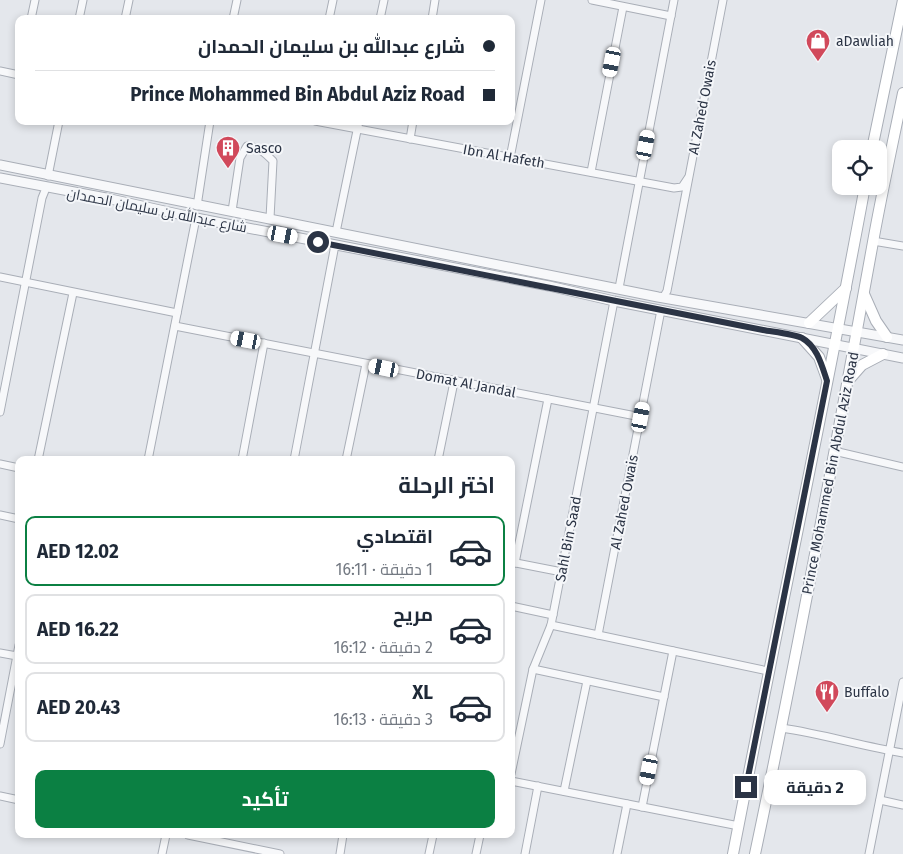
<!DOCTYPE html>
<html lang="ar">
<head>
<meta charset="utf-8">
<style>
	:root { --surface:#fff; --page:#f6f6f7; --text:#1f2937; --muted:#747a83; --line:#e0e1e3; --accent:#0b8043 }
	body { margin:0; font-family:"Fira Sans",Cairo,sans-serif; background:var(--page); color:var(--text); direction:rtl; height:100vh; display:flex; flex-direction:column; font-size:19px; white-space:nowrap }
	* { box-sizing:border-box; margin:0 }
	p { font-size:16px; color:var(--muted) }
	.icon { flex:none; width:28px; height:28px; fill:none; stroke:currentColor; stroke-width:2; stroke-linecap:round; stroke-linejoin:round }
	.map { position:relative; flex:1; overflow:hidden; direction:ltr }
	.drawer { position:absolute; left:15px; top:456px; width:500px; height:382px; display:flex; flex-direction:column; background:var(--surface); border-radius:10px; box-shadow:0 2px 8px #0003; direction:rtl }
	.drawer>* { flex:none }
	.hud { position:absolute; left:15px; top:15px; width:500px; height:110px; border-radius:10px; box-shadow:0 2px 8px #0003; direction:rtl; display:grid; align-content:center; height:110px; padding:0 20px; background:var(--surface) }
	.fabs { position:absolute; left:832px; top:140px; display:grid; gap:10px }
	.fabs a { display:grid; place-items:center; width:55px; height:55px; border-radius:10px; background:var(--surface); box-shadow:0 2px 8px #0003; font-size:25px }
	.end { position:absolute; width:22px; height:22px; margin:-11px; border:6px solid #2b3445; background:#fff; box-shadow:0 0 0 2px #fff }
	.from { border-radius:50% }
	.bubble { position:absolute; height:35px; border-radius:10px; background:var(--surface); box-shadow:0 2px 8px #0003; font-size:16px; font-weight:700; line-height:35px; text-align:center; direction:rtl }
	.car { position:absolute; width:15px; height:30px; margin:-15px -8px; border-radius:6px; box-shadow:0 0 4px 1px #0007; background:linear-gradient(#fff 24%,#345 0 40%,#fff 0 76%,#345 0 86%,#fff 0) }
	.hud b { display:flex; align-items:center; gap:18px; height:48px; font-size:19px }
	.hud b+b { border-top:1px solid var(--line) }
	.hud i { width:12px; height:12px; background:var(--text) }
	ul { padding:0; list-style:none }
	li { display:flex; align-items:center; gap:15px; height:70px; margin:0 10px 8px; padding:0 10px; border:2px solid var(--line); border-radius:10px }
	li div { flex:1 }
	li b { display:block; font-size:19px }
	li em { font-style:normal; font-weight:700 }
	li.selected { border-color:var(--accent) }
	li>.icon { width:45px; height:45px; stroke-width:1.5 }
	h2 { padding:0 20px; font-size:22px; line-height:60px }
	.action { display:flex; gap:10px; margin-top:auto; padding:10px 20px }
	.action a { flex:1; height:58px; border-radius:10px; background:var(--accent); color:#fff; font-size:20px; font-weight:700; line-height:58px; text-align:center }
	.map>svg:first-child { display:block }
</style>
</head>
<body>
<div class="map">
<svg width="903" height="854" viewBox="0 0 903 854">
	<rect width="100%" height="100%" fill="#e4e7ec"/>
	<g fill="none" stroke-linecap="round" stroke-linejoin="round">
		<defs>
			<g id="minor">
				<polyline points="592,0 671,16"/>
				<polyline points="31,19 35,0"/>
				<polyline points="79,19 83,0"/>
				<polyline points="125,19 129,0"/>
				<polyline points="233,19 237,0"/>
				<polyline points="329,19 333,0"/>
				<polyline points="380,19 384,0"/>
				<polyline points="432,19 435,0"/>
				<polyline points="0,71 19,75"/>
				<polyline points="315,121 674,188 682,187 688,178"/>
				<polyline points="410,139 413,121"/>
				<polyline points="510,158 541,0"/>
				<polyline points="591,172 623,7"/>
				<polyline points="48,176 59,121"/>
				<polyline points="197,206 210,121"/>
				<path d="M232,211L240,158L247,146C259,147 264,152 273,161L270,218"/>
				<polyline points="336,232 359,121"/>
				<polyline points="873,241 903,246"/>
				<polyline points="0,277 177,313"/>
				<polyline points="619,288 674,0"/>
				<polyline points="659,297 664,296 667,291 723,0"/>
				<polyline points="175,326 641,417"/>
				<polyline points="0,412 42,198 46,188"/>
				<polyline points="834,451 903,467"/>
				<polyline points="38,460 73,293"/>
				<polyline points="148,460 196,218"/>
				<polyline points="242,460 264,343"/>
				<polyline points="294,460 335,245"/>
				<polyline points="346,460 366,364"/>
				<polyline points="438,460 454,382"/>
				<polyline points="0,464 19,468"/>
				<polyline points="0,515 19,519"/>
				<polyline points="511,562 562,572"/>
				<polyline points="515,563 548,399"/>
				<polyline points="511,606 553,615"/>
				<polyline points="551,625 768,671"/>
				<polyline points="598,635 661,310"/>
				<polyline points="0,653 17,656"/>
				<polyline points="533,669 664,697"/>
				<path d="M782,728C822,734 862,746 903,753"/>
				<polyline points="0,744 19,645"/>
				<polyline points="511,774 533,669 551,625 614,301"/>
				<polyline points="511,781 739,826"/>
				<polyline points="564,791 587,681"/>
				<polyline points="0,796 19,800"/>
				<polyline points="880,800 903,805"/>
				<polyline points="642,807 673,651"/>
				<polyline points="188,835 280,854"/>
				<polyline points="162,854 166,835"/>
				<polyline points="340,854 343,835"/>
				<polyline points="429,854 433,835"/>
				<polyline points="476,854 480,835"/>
				<polyline points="525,854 538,786"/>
				<polyline points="617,854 627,804"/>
				<polyline points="869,854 903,682"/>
			</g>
			<g id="tertiary">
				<polyline points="0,165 658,297 903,340"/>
				<polyline points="0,178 106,198 196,218 549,286 614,301 903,358"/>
			</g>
			<g id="secondary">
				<polyline points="872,149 903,0"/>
				<polyline points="864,294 876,321 887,337"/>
				<polyline points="809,323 846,288"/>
				<polyline points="802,338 819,357 827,379"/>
				<polyline points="847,382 862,365 883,354"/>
				<path d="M733,854C776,631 824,409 865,186"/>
				<path d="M755,854C798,651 836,446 873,242C882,192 893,142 903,93"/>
			</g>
		</defs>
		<use href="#minor" stroke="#a9aeb7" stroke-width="9"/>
		<use href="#tertiary" stroke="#a9aeb7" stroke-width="11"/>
		<use href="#secondary" stroke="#a9aeb7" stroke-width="12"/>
		<use href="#minor" stroke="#f7f8fa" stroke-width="7"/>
		<use href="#tertiary" stroke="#f7f8fa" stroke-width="9"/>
		<use href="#secondary" stroke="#fff" stroke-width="10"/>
	</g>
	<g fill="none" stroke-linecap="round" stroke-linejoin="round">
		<path stroke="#2b3445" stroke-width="6" d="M318,242L763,330C774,332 793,334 802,338C817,346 822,366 827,381L746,787"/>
	</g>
	<defs>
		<symbol id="shop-pin" viewBox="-11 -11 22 30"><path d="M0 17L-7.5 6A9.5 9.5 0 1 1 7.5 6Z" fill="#d1495b" stroke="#f4f6f9"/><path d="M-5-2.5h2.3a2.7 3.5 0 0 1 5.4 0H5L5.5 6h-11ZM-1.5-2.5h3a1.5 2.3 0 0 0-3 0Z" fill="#fff"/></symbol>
		<symbol id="building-pin" viewBox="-11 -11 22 30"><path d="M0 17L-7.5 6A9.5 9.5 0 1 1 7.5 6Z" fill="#d1495b" stroke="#f4f6f9"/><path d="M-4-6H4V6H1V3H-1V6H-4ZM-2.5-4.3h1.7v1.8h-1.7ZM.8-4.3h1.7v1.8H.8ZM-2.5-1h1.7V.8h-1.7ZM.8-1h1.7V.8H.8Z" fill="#fff"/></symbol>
		<symbol id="restaurant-pin" viewBox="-11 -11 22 30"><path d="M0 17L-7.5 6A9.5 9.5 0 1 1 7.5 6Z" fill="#d1495b" stroke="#f4f6f9"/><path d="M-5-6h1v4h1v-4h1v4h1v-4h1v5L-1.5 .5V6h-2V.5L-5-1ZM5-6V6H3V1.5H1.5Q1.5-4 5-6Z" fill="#fff"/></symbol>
	</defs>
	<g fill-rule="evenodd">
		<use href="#shop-pin" x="804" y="27" width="28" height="38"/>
		<use href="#building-pin" x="214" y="134" width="28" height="38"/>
		<use href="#restaurant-pin" x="813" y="678" width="28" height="38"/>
	</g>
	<g text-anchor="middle" stroke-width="4" stroke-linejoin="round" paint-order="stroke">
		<g font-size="14" fill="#2b3445" stroke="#f4f6f9" text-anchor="start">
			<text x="836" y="46">aDawliah</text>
			<text x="246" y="153">Sasco</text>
			<text x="844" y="697">Buffalo</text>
		</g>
		<g font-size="14" fill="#2b3445" stroke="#f4f6f9">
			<text transform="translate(702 107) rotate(-79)" y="5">Al Zahed Owais</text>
			<text transform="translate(504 156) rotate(10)" y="5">Ibn Al Hafeth</text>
			<text transform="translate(157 210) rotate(11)" y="5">شارع عبدالله بن سليمان الحمدان</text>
			<text transform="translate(466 383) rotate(11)" y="5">Domat Al Jandal</text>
			<text transform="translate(830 473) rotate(-79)" y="5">Prince Mohammed Bin Abdul Aziz Road</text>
			<text transform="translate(624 502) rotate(-79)" y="5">Al Zahed Owais</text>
			<text transform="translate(568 539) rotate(-79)" y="5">Sahl Bin Saad</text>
		</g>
	</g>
</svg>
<div class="fabs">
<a><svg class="icon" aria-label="locate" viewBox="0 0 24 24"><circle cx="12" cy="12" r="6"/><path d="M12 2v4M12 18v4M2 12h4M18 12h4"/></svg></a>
</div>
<i class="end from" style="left:318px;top:242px"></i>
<i class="end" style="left:746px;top:787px"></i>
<div class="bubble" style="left:764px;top:770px;width:102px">2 دقيقة</div>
<i class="car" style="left:612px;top:62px;rotate:191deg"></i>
<i class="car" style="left:646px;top:145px;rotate:11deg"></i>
<i class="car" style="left:283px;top:235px;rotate:101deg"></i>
<i class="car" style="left:246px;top:340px;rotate:281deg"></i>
<i class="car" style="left:384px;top:368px;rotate:282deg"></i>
<i class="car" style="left:641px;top:417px;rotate:11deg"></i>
<i class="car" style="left:649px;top:770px;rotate:191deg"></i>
<div class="hud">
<b><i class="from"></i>شارع عبدالله بن سليمان الحمدان</b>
<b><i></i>Prince Mohammed Bin Abdul Aziz Road</b>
</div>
<section class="drawer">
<h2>اختر الرحلة</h2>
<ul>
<li class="selected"><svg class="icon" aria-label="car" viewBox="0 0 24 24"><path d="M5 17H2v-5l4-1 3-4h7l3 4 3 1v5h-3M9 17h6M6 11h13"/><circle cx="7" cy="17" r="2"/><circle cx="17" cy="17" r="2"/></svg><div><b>اقتصادي</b><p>1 دقيقة · 16:11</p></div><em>AED 12.02</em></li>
<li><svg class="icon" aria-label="car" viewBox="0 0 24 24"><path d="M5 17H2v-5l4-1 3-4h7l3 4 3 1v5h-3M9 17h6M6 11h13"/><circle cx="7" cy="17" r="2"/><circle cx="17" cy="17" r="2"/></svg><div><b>مريح</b><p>2 دقيقة · 16:12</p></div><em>AED 16.22</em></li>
<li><svg class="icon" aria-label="car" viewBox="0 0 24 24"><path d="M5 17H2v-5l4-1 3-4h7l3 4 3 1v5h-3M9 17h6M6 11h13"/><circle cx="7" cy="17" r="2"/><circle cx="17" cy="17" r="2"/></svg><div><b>XL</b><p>3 دقيقة · 16:13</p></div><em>AED 20.43</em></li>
</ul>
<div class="action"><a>تأكيد</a></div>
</section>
</div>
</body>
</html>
